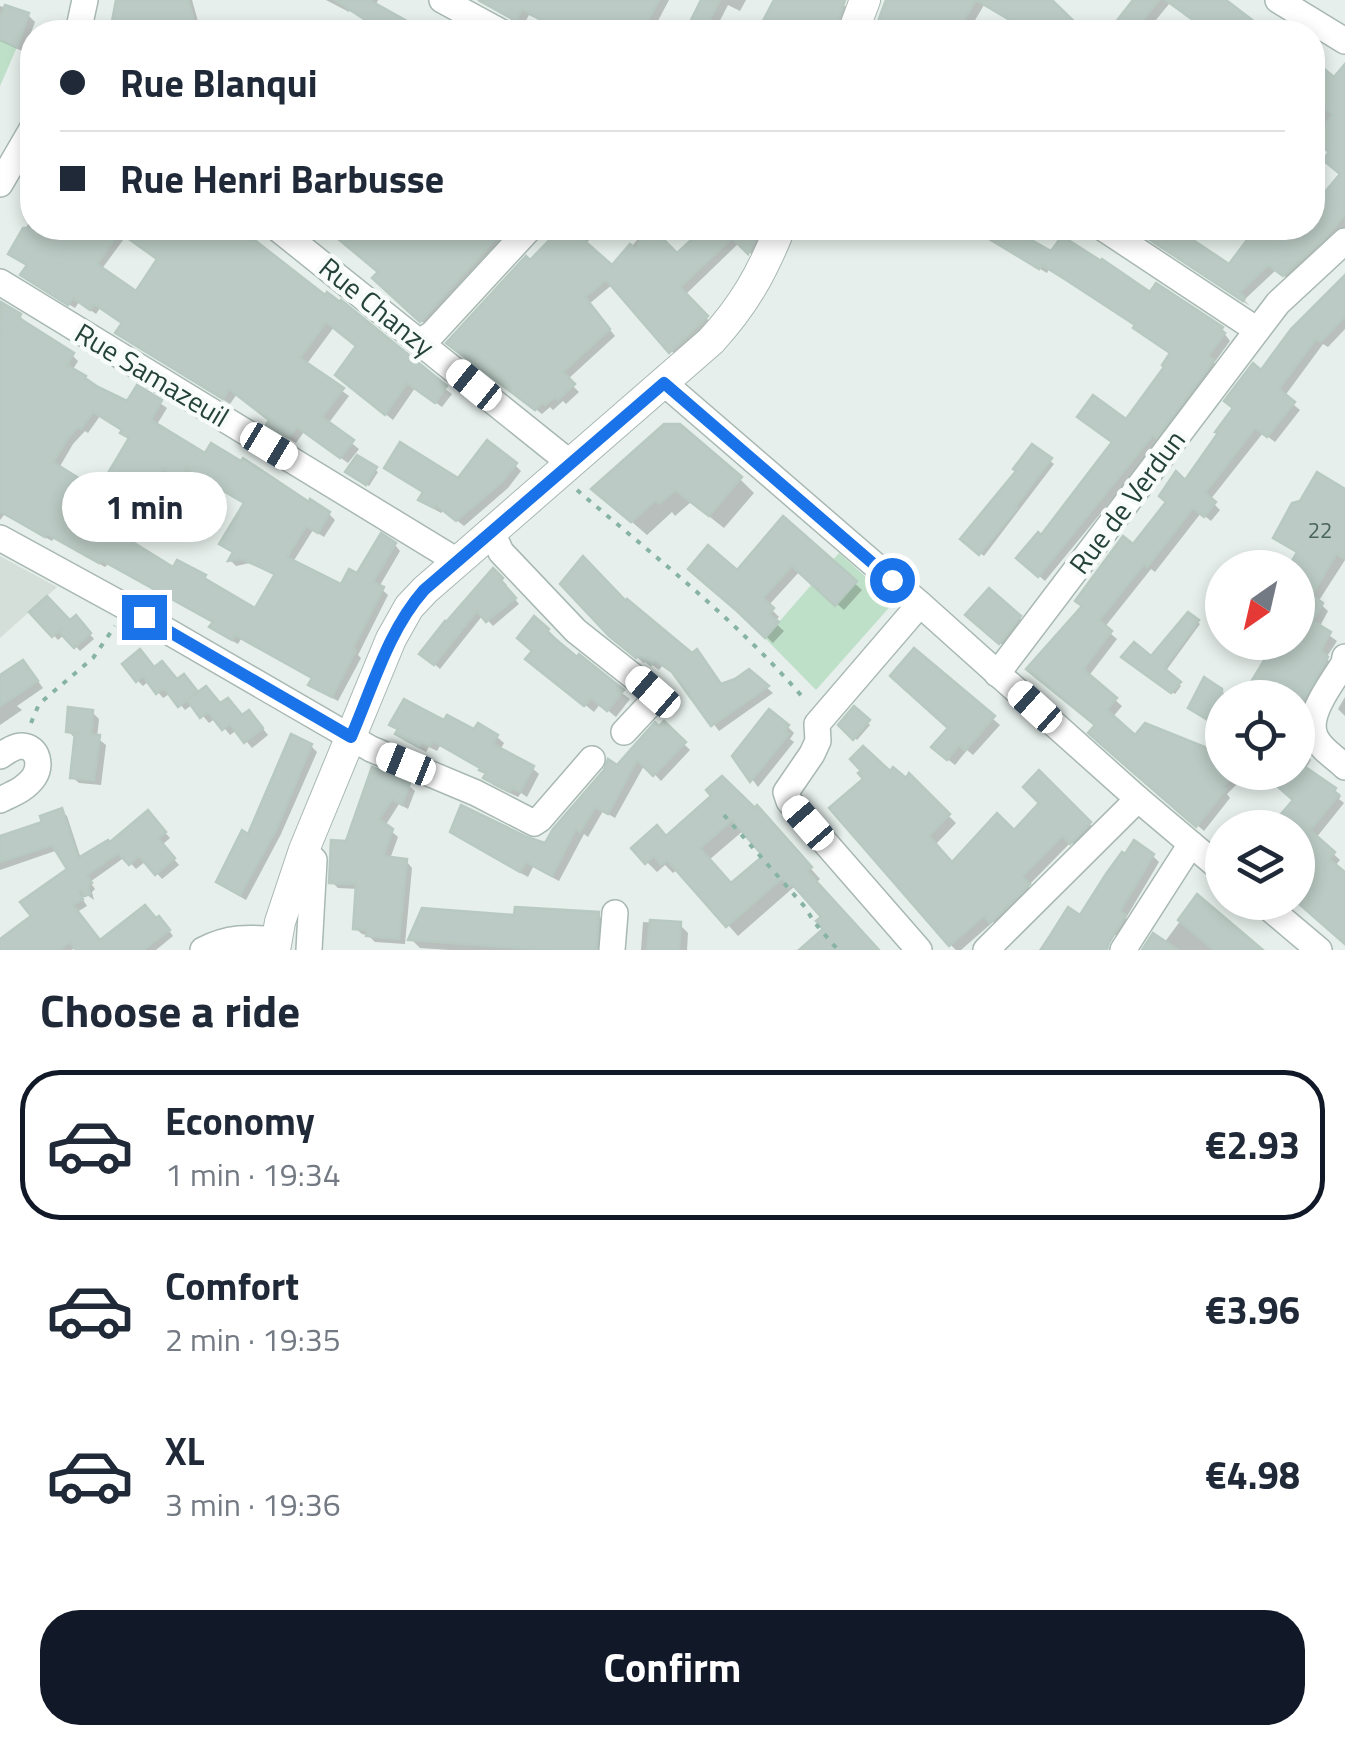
<!DOCTYPE html>
<html lang="en">
<head>
<meta charset="utf-8">
<style>
	:root { --surface:#fff; --page:#f6f6f7; --text:#1f2937; --muted:#747a83; --line:#e0e1e3; --accent:#111827 }
	body { margin:0; font-family:"Titillium Web",sans-serif; background:var(--page); color:var(--text); height:100vh; display:flex; flex-direction:column; font-size:38px; white-space:nowrap }
	* { box-sizing:border-box; margin:0 }
	p { font-size:32px; color:var(--muted) }
	.icon { flex:none; width:55px; height:55px; fill:none; stroke:currentColor; stroke-width:2; stroke-linecap:round; stroke-linejoin:round }
	.map { position:relative; height:950px; overflow:hidden }
	.side { display:flex; flex-direction:column; background:var(--surface); flex:1 }
	.side>* { flex:none }
	.top-card { position:absolute; left:20px; top:20px; width:1305px; height:220px; border-radius:40px; box-shadow:0 5px 15px #0003; display:grid; align-content:center; height:220px; padding:0 40px; background:var(--surface) }
	.needle { width:65px; rotate:214deg }
	.controls { position:absolute; left:1205px; top:550px; display:grid; gap:20px }
	.controls a { display:grid; place-items:center; width:110px; height:110px; border-radius:50%; background:var(--surface); box-shadow:0 5px 15px #0003; font-size:50px }
	.end { position:absolute; width:45px; height:45px; margin:-22px; border:12px solid #1a73e8; background:#fff; box-shadow:0 0 0 5px #fff }
	.from { border-radius:50% }
	.bubble { position:absolute; height:70px; border-radius:35px; background:var(--surface); box-shadow:0 5px 15px #0003; font-size:32px; font-weight:700; line-height:70px; text-align:center }
	.car { position:absolute; width:30px; height:60px; margin:-30px -15px; border-radius:12px; box-shadow:0 0 8px 2px #0007; background:linear-gradient(#fff 24%,#345 0 40%,#fff 0 76%,#345 0 86%,#fff 0) }
	.top-card b { display:flex; align-items:center; gap:35px; height:95px; font-size:38px }
	.top-card b+b { border-top:2px solid var(--line) }
	.top-card i { width:25px; height:25px; background:var(--text) }
	ul { padding:0; list-style:none }
	li { display:flex; align-items:center; gap:30px; height:150px; margin:0 20px 15px; padding:0 20px; border:5px solid transparent; border-radius:40px }
	li div { flex:1 }
	li b { display:block; font-size:38px }
	li em { font-style:normal; font-weight:700 }
	li.selected { border-color:var(--accent) }
	li>.icon { width:90px; height:90px; stroke-width:1.5 }
	h2 { padding:0 40px; font-size:45px; line-height:120px }
	.action { display:flex; gap:20px; margin-top:auto; padding:20px 40px }
	.action a { flex:1; height:115px; border-radius:40px; background:var(--accent); color:#fff; font-size:40px; font-weight:700; line-height:115px; text-align:center }
	.map>svg:first-child { display:block }
</style>
</head>
<body>
<div class="map">
<svg width="1345" height="950" viewBox="0 0 1345 950">
	<rect width="100%" height="100%" fill="#e6efeb"/>
	<polygon fill="#d4dfda" points="0,556 57,587 0,638"/>
	<g fill="#bfe0c8">
		<polygon points="0,39 17,47 0,86"/>
		<polygon points="839,553 894,602 816,690 765,638"/>
	</g>
	<g fill="#0003" fill-rule="evenodd">
		<polygon points="120,0 192,0 201,32 113,32"/>
		<polygon points="326,0 378,0 375,6 422,32 368,32 372,24 350,10 349,12"/>
		<polygon points="497,0 669,0 652,32 562,32 529,15 523,26 504,15 497,8"/>
		<polygon points="704,0 746,0 740,11 728,5 714,32 688,32"/>
		<polygon points="774,0 837,0 850,10 843,32 760,32 776,1"/>
		<polygon points="890,0 1049,0 1081,32 1011,32 1016,25 984,5 968,32 884,32"/>
		<polygon points="1135,0 1222,0 1261,32 1209,32 1169,4 1146,32 1128,32 1118,23"/>
		<polygon points="0,6 28,15 35,22 24,52 0,41"/>
		<polygon points="433,22 451,32 427,32"/>
		<polygon points="292,26 298,32 282,32"/>
		<polygon points="1312,62 1334,80 1345,78 1345,229 1291,281 1276,270 1244,300 1250,306 1134,228 1204,228 1192,242 1230,267 1260,228 1312,228 1343,175 1332,152 1312,136"/>
		<polygon points="32,201 32,228 125,228 129,232 101,270 100,308 96,314 79,302 75,308 28,280 29,267 11,254 31,219 25,213"/>
		<polygon points="176,228 226,228 452,394 442,407 415,388 393,420 345,381 359,346 334,327 306,365 349,396 328,424 359,449 348,463 304,432 296,443 276,431 269,424 272,421 237,394 230,404 125,339 118,333 136,295 160,259 157,256"/>
		<polygon points="328,228 517,228 428,327 376,278 381,272"/>
		<polygon points="564,228 602,228 585,244 613,269 647,228 677,257 708,228 768,228 755,258 740,242 685,295 712,324 677,357 613,284 589,304 615,336 567,380 579,392 566,404 563,401 553,410 550,407 542,414 475,362 530,263"/>
		<polygon points="948,228 1008,228 1007,229 1052,255 1150,296 1221,329 1230,341 1214,363 1219,369 1045,581 1019,558 1041,538 1167,367 1172,355 1142,335 1136,328 1137,326 1049,269 1047,273 972,229 968,237"/>
		<polygon points="1345,279 1345,329 1328,347 1323,344 1284,397 1300,410 1275,442 1263,433 1210,500 1220,510 1211,521 1201,513 1155,572 1151,569 1104,628 1117,639 1088,677 1122,706 1112,718 1135,738 1221,763 1222,760 1222,772 1237,772 1237,784 1227,794 1230,798 1204,831 1098,739 1098,725 1036,675 1185,484 1262,373"/>
		<path d="M0,304L20,316L25,322L24,324L72,355L78,361L72,371L110,398L128,404L138,388L167,408L156,426L206,456L310,505L311,503L329,514L335,520L324,537L313,530L293,562L342,587L358,577L395,545L400,551L379,587L388,595L358,655L361,658L338,701L317,690L311,685L314,679L241,639L238,644L218,633L213,627L215,623L108,564L105,567L54,538L52,541L4,515L0,520ZM100,416L124,431L131,439L111,472L116,478L152,499L170,473L187,483L193,473L246,504L222,544L235,553L231,561L236,566L250,563L276,576L256,611L204,577L174,570L94,525L95,523L74,504L85,486L59,468L73,444L85,431L88,433Z"/>
		<polygon points="1033,447 1054,464 984,556 963,539 1019,471"/>
		<polygon points="358,458 378,472 369,486 351,474"/>
		<polygon points="515,465 521,471 508,488 464,526 444,510 441,513 427,505 421,499 425,494 387,468 458,481"/>
		<polygon points="740,479 754,493 724,528 691,502 675,516 672,512 647,535 594,489"/>
		<polygon points="1345,492 1345,560 1318,602 1328,611 1319,628 1337,641 1326,658 1334,666 1298,727 1298,698 1244,698 1269,656 1298,642 1299,554 1276,538"/>
		<polygon points="784,520 862,590 844,610 800,571 768,606 779,617 774,622 784,631 773,643 747,618 738,574"/>
		<polygon points="493,571 507,585 505,587 519,604 493,626 483,615 440,669 428,658"/>
		<polygon points="626,604 722,686 749,672 773,693 719,731 677,675 663,665 659,670 646,660 644,663 619,643"/>
		<polygon points="33,612 70,624 76,619 94,639 80,651 65,634 58,640"/>
		<polygon points="1189,615 1200,624 1165,672 1181,686 1175,694 1127,659 1151,660"/>
		<polygon points="1019,618 1026,624 1007,649 975,621"/>
		<polygon points="548,630 556,638 554,641 630,699 616,717 600,704 594,712 529,659"/>
		<polygon points="915,652 1000,725 973,755 967,750 955,765 941,754 951,728"/>
		<polygon points="145,658 155,670 199,695 242,718 256,720 268,735 252,748 237,730 230,735 216,718 209,723 193,704 185,710 171,693 163,698 149,681 143,686 137,680"/>
		<polygon points="29,669 43,688 17,706 22,710 0,725 0,687"/>
		<polygon points="1205,681 1231,698 1222,698 1222,714 1216,725 1191,707"/>
		<polygon points="1345,697 1345,716 1338,709"/>
		<polygon points="854,709 870,725 857,740 841,725"/>
		<polygon points="92,712 99,719 97,738 106,745 101,785 79,783 72,777 75,738 68,731"/>
		<polygon points="392,724 445,724 497,737 504,743 500,750 532,768 539,774 527,797 521,793 518,797 493,785 483,770 440,746 437,751 429,747 426,752 405,741"/>
		<polygon points="664,724 690,750 661,781 645,764 615,818 603,811 588,837 584,834 559,881 533,867 528,877 459,838 453,831 546,846 617,768"/>
		<polygon points="788,727 794,733 790,739 794,742 758,787 735,756"/>
		<polygon points="1298,744 1311,760 1306,768 1334,790 1341,796 1339,799 1344,803 1316,838 1340,860 1334,867 1345,876 1345,942 1298,901 1296,800"/>
		<polygon points="311,746 317,752 281,834 246,900 225,888 219,882"/>
		<polygon points="374,770 408,785 415,791 408,809 399,804 385,826 398,837 390,859 406,861 412,868 405,944 375,942 368,935 362,934 355,928 359,889 338,888 332,882"/>
		<polygon points="1039,774 1097,831 1079,849 1071,842 1028,886 1035,893 1000,928 993,922 961,950 956,950 951,945 832,809 890,775 906,781 909,777 956,823 935,845 953,865 1014,833 1043,803"/>
		<path d="M715,796L767,819L820,879L816,883L876,950H803L827,929L824,917L804,893L802,895L794,887L738,936L678,869L673,873L665,865L657,872L647,862L666,838ZM744,830L766,856L732,886L709,860Z"/>
		<polygon points="61,811 67,816 81,859 110,845 148,814 170,838 162,845 179,865 162,879 146,861 136,869 125,857 90,882 95,889 92,892 94,900 87,895 82,898 87,906 77,912 101,943 156,921 165,925 173,936 156,950 79,950 76,946 72,950 0,950 0,942 34,917 71,870 58,850 0,870 0,839 45,823"/>
		<polygon points="1153,856 1159,862 1126,918 1131,924 1121,939 1115,935 1106,950 1039,950 1048,937 1051,939 1081,919"/>
		<polygon points="1198,897 1262,950 1145,950 1164,943"/>
		<polygon points="598,915 607,924 605,950 450,950 420,948 411,939 516,917"/>
		<polygon points="643,922 680,925 688,933 687,950 641,950"/>
	</g>
	<g fill="#bbcac4" stroke="#b8c9c2" stroke-width="2.5" fill-rule="evenodd">
		<polygon points="116,0 188,0 197,32 110,32"/>
		<polygon points="335,0 369,0 427,32 365,32 370,23"/>
		<polygon points="478,0 659,0 642,32 564,32 522,9 516,21"/>
		<polygon points="701,0 720,0 704,32 685,32"/>
		<polygon points="774,0 845,0 834,32 806,32 783,21 777,32 757,32"/>
		<polygon points="886,0 976,0 957,32 881,32 885,22 879,19"/>
		<polygon points="976,0 1052,0 1085,32 1030,32"/>
		<polygon points="1133,0 1159,0 1134,32 1126,32 1115,23"/>
		<polygon points="1166,0 1226,0 1268,32 1209,32"/>
		<polygon points="5,5 29,13 17,47 0,39 0,18"/>
		<polygon points="1312,59 1334,77 1345,64 1345,215 1324,238 1283,276 1268,265 1240,292 1245,298 1243,301 1132,228 1175,228 1229,264 1256,228 1312,228 1312,195 1319,199 1340,174 1323,160 1329,152 1312,138 1333,115 1312,97"/>
		<path d="M23,228H232L250,241L252,238L325,295L327,292L340,302L341,300L447,386L435,403L407,383L385,415L335,375L356,346L326,322L300,358L344,388L322,417L354,440L340,458L297,427L288,438L266,425L269,420L229,389L223,399L115,333L122,323L94,304L90,310L73,298L68,305L20,275L27,265L8,254ZM119,232L157,259L136,291L97,264Z"/>
		<polygon points="325,228 505,228 420,322 372,278 378,272"/>
		<polygon points="561,228 570,228 612,265 630,244 636,249 646,230 653,234 655,231 677,253 704,228 760,228 748,254 732,238 680,287 708,316 669,353 606,280 585,297 610,329 563,372 575,384 558,400 555,397 545,405 543,402 535,410 446,343 526,256 530,260"/>
		<polygon points="971,228 1010,228 1051,251 1062,236 1101,261 1102,259 1150,292 1156,283 1223,327 1221,330 1225,333 1208,356 1214,360 1156,438 1153,435 1038,577 1016,558 1038,532 1041,535 1112,442 1077,417 1093,395 1126,419 1164,367 1162,365 1170,353 1133,328 1135,325 1063,278 1042,265 1039,269"/>
		<polygon points="1345,275 1345,316 1321,342 1316,339 1279,389 1295,402 1267,437 1255,428 1205,493 1216,502 1204,517 1193,508 1147,567 1144,564 1117,598 1099,620 1112,631 1083,669 1117,698 1107,710 1135,735 1145,723 1205,747 1222,761 1222,772 1231,772 1232,777 1222,787 1226,789 1196,827 1088,733 1095,725 1026,669 1082,606 1075,601 1123,536 1133,544 1166,502 1159,496 1176,471 1185,480 1218,433 1215,432 1233,408 1224,401 1253,363 1261,370 1291,329"/>
		<path d="M1,302L21,314L19,318L74,353L67,365L86,376L85,378L98,387L127,401L137,385L162,400L151,420L205,453L211,443L241,461L243,458L309,502L310,499L330,512L318,533L306,526L287,557L341,584L349,569L357,573L381,533L396,543L373,582L384,587L353,648L356,650L332,697L308,685L312,678L235,635L232,640L209,627L213,622L101,560L99,563L47,534L45,537L0,511ZM93,412L122,430L120,433L129,438L108,473L146,495L163,469L180,479L186,469L244,503L219,544L233,552L228,561L242,559L275,574L255,608L204,578L206,575L177,560L173,567L126,538L124,541L89,518L91,515L72,504L74,500L69,498L80,479L53,462L68,438L78,427L81,429Z"/>
		<polygon points="664,424 680,424 742,477 709,516 675,490 659,504 656,500 631,522 591,489"/>
		<polygon points="487,440 517,463 502,482 456,521 436,505 434,508 418,500 423,492 384,468 400,442 458,478"/>
		<polygon points="1032,444 1052,458 1015,507 1017,508 979,555 960,539 1016,471 1013,469"/>
		<polygon points="357,455 377,467 366,485 345,472"/>
		<polygon points="1317,472 1345,489 1345,559 1336,554 1312,595 1323,603 1313,621 1331,632 1321,650 1328,657 1304,698 1265,698 1248,687 1275,642 1298,642 1298,568 1288,568 1297,552 1273,538 1292,503 1300,501"/>
		<polygon points="783,516 857,581 835,606 792,566 763,598 774,608 769,614 779,622 765,638 737,611 688,569 708,545 737,570"/>
		<polygon points="583,556 626,601 627,599 692,653 697,649 721,684 735,679 749,669 769,686 711,726 672,672 655,660 651,665 638,655 636,658 609,636 560,584"/>
		<polygon points="493,568 503,578 501,581 516,598 486,622 477,611 434,665 419,654 445,621 446,622"/>
		<polygon points="989,588 1021,616 999,644 965,615"/>
		<polygon points="47,596 70,620 76,615 91,633 74,648 58,631 62,628 52,637 29,612"/>
		<polygon points="1188,612 1199,620 1164,668 1181,682 1171,693 1121,657 1134,642 1151,656"/>
		<polygon points="534,616 549,629 547,632 577,657 579,654 624,690 607,711 591,698 584,706 525,659 532,651 517,638"/>
		<polygon points="914,648 995,716 965,751 959,745 947,760 931,747 948,728 890,676"/>
		<polygon points="140,649 154,667 153,668 162,661 177,679 184,674 198,692 178,707 164,688 156,694 143,676 136,682 122,664"/>
		<polygon points="23,660 38,681 0,706 0,675"/>
		<polygon points="1204,677 1222,689 1222,713 1216,708 1208,720 1188,708"/>
		<polygon points="206,686 220,703 228,698 242,715 249,710 263,728 244,743 230,724 222,730 208,712 200,718 187,700"/>
		<polygon points="404,699 444,720 447,715 474,729 478,723 498,735 493,744 534,766 520,792 513,788 510,792 483,778 486,773 479,770 480,768 433,741 430,746 422,742 419,747 395,734 398,729 389,725"/>
		<polygon points="854,706 870,720 853,740 838,725"/>
		<polygon points="68,707 93,710 91,735 100,735 94,780 70,778 75,733 81,734 66,732"/>
		<polygon points="769,709 789,725 785,731 789,734 750,782 732,756"/>
		<polygon points="664,721 686,742 653,776 637,760 608,814 595,807 580,832 576,829 552,876 526,862 520,872 450,832 461,805 527,837 545,843 553,829 604,770 608,759 617,765 655,722 659,726"/>
		<polygon points="291,734 312,744 277,828 240,895 216,882 242,830 248,834"/>
		<polygon points="863,746 890,771 893,767 906,778 909,773 950,814 929,836 952,862 997,813 1014,830 1039,803 1023,787 1039,770 1091,822 1070,844 1062,836 1022,877 1030,884 990,923 984,916 949,946 829,808 863,779 858,773 861,771 850,759"/>
		<polygon points="1298,762 1336,788 1334,791 1339,795 1310,830 1335,852 1329,859 1345,872 1345,944 1298,903 1298,828 1269,828 1293,800 1261,772 1298,772"/>
		<polygon points="372,767 410,783 402,805 392,799 379,819 393,829 383,856 407,859 399,939 366,936 367,930 353,929 356,884 329,883 331,840 346,841"/>
		<path d="M722,776L755,808L757,805L812,867L807,871L879,950H799L823,929L816,921L821,917L792,884L789,887L782,878L726,927L667,860L661,865L654,856L645,864L631,848L657,825L666,836L711,796L706,790ZM732,820L763,856L731,883L700,848Z"/>
		<polygon points="62,808 78,858 108,840 110,842 148,810 166,832 158,838 175,858 155,875 139,856 129,865 118,853 87,875 92,883 88,886 90,894 85,896 81,890 78,892 83,899 73,905 100,940 145,905 156,918 159,916 170,930 143,950 76,950 70,942 59,950 0,950 0,939 31,916 20,902 67,869 52,845 0,862 0,836 42,822 40,816"/>
		<polygon points="1134,840 1154,854 1120,911 1126,915 1109,941 1107,950 1041,950 1068,907 1080,915 1106,874 1122,852 1125,854"/>
		<polygon points="1197,894 1263,950 1214,950 1178,920"/>
		<polygon points="515,907 599,912 596,950 550,950 408,940 422,908 514,915"/>
		<polygon points="650,920 681,922 679,950 647,950"/>
		<polygon points="1153,933 1178,950 1142,950"/>
	</g>
	<g fill="none" stroke-linecap="round" stroke-linejoin="round">
		<defs>
			<g id="minor">
				<polyline points="442,0 501,32"/>
				<polyline points="1278,0 1345,41"/>
				<polyline points="78,32 85,0"/>
				<polyline points="0,184 32,129"/>
				<polyline points="277,228 570,463"/>
				<polyline points="1103,228 1257,330"/>
				<polyline points="0,282 457,561"/>
				<polyline points="420,342 433,333 530,228"/>
				<polyline points="664,383 920,604 1138,799 1222,870"/>
				<polyline points="491,530 501,552 576,631 653,692 652,702 624,732"/>
				<polyline points="0,538 126,607 371,749 476,793 534,823 540,819 592,759"/>
				<path d="M1345,657L1344,663C1333,682 1304,716 1316,738C1322,750 1335,757 1345,767"/>
				<polyline points="997,674 1278,303 1345,241"/>
				<path d="M0,756C6,752 14,746 22,746C39,747 41,766 34,777C26,789 12,794 0,800"/>
				<polyline points="304,850 314,860 309,950"/>
				<polyline points="1262,902 1319,950"/>
				<path d="M203,950C228,937 249,937 276,940"/>
				<polyline points="612,950 615,913"/>
				<polyline points="919,950 789,801 786,792 812,754 818,741 817,724 920,604"/>
				<polyline points="986,950 1138,799"/>
				<polyline points="1123,950 1191,844"/>
			</g>
			<g id="tertiary">
				<polyline points="853,32 865,0"/>
				<path d="M275,950L280,922L304,850L391,639L409,607L425,590L711,341C744,305 762,273 780,228"/>
			</g>
		</defs>
		<use href="#minor" stroke="#a8b8b2" stroke-width="28"/>
		<use href="#tertiary" stroke="#a8b8b2" stroke-width="32"/>
		<g stroke="#86b3a5" stroke-width="4" stroke-dasharray="5 8" stroke-linecap="butt">
			<path d="M577,490C655,557 738,621 805,700"/>
			<polyline points="31,723 39,704 93,658 115,626"/>
			<polyline points="724,815 805,907 814,922 838,950"/>
		</g>
		<use href="#minor" stroke="#fff" stroke-width="25"/>
		<use href="#tertiary" stroke="#fff" stroke-width="30"/>
	</g>
	<g fill="none" stroke-linecap="round" stroke-linejoin="round">
		<path stroke="#1a73e8" stroke-width="12" d="M144,617L351,737C373,686 388,631 424,590L664,383L892,580"/>
	</g>
	<g text-anchor="middle" stroke-width="9" stroke-linejoin="round" paint-order="stroke">
		<g font-size="22" fill="#4a645c">
			<text x="1320" y="538">22</text>
		</g>
		<g font-size="28" fill="#24423a" stroke="#f7fbf9">
			<text transform="translate(377 307) rotate(39)" y="10">Rue Chanzy</text>
			<text transform="translate(152 375) rotate(31)" y="10">Rue Samazeuil</text>
			<text transform="translate(1127 502) rotate(-53)" y="10">Rue de Verdun</text>
		</g>
	</g>
</svg>
<div class="controls">
<a><svg class="needle" viewBox="-14 -14 28 28"><path d="M0-13l5 13h-10z" fill="#e53935"/><path d="M0 13l5-13h-10z" fill="#747a83"/></svg></a>
<a><svg class="icon" aria-label="locate" viewBox="0 0 24 24"><circle cx="12" cy="12" r="6"/><path d="M12 2v4M12 18v4M2 12h4M18 12h4"/></svg></a>
<a><svg class="icon" aria-label="layers" viewBox="0 0 24 24"><path d="M12 4l9 5-9 5-9-5zM3 14l9 5 9-5"/></svg></a>
</div>
<i class="end from" style="left:892px;top:580px"></i>
<i class="end" style="left:144px;top:617px"></i>
<div class="bubble" style="left:62px;top:472px;width:165px">1 min</div>
<i class="car" style="left:474px;top:385px;rotate:309deg"></i>
<i class="car" style="left:269px;top:446px;rotate:121deg"></i>
<i class="car" style="left:653px;top:692px;rotate:311deg"></i>
<i class="car" style="left:1035px;top:707px;rotate:312deg"></i>
<i class="car" style="left:406px;top:764px;rotate:292deg"></i>
<i class="car" style="left:808px;top:823px;rotate:319deg"></i>
<div class="top-card">
<b><i class="from"></i>Rue Blanqui</b>
<b><i></i>Rue Henri Barbusse</b>
</div>
</div>
<section class="side">
<h2>Choose a ride</h2>
<ul>
<li class="selected"><svg class="icon" aria-label="car" viewBox="0 0 24 24"><path d="M5 17H2v-5l4-1 3-4h7l3 4 3 1v5h-3M9 17h6M6 11h13"/><circle cx="7" cy="17" r="2"/><circle cx="17" cy="17" r="2"/></svg><div><b>Economy</b><p>1 min · 19:34</p></div><em>€2.93</em></li>
<li><svg class="icon" aria-label="car" viewBox="0 0 24 24"><path d="M5 17H2v-5l4-1 3-4h7l3 4 3 1v5h-3M9 17h6M6 11h13"/><circle cx="7" cy="17" r="2"/><circle cx="17" cy="17" r="2"/></svg><div><b>Comfort</b><p>2 min · 19:35</p></div><em>€3.96</em></li>
<li><svg class="icon" aria-label="car" viewBox="0 0 24 24"><path d="M5 17H2v-5l4-1 3-4h7l3 4 3 1v5h-3M9 17h6M6 11h13"/><circle cx="7" cy="17" r="2"/><circle cx="17" cy="17" r="2"/></svg><div><b>XL</b><p>3 min · 19:36</p></div><em>€4.98</em></li>
</ul>
<div class="action"><a>Confirm</a></div>
</section>
</body>
</html>
